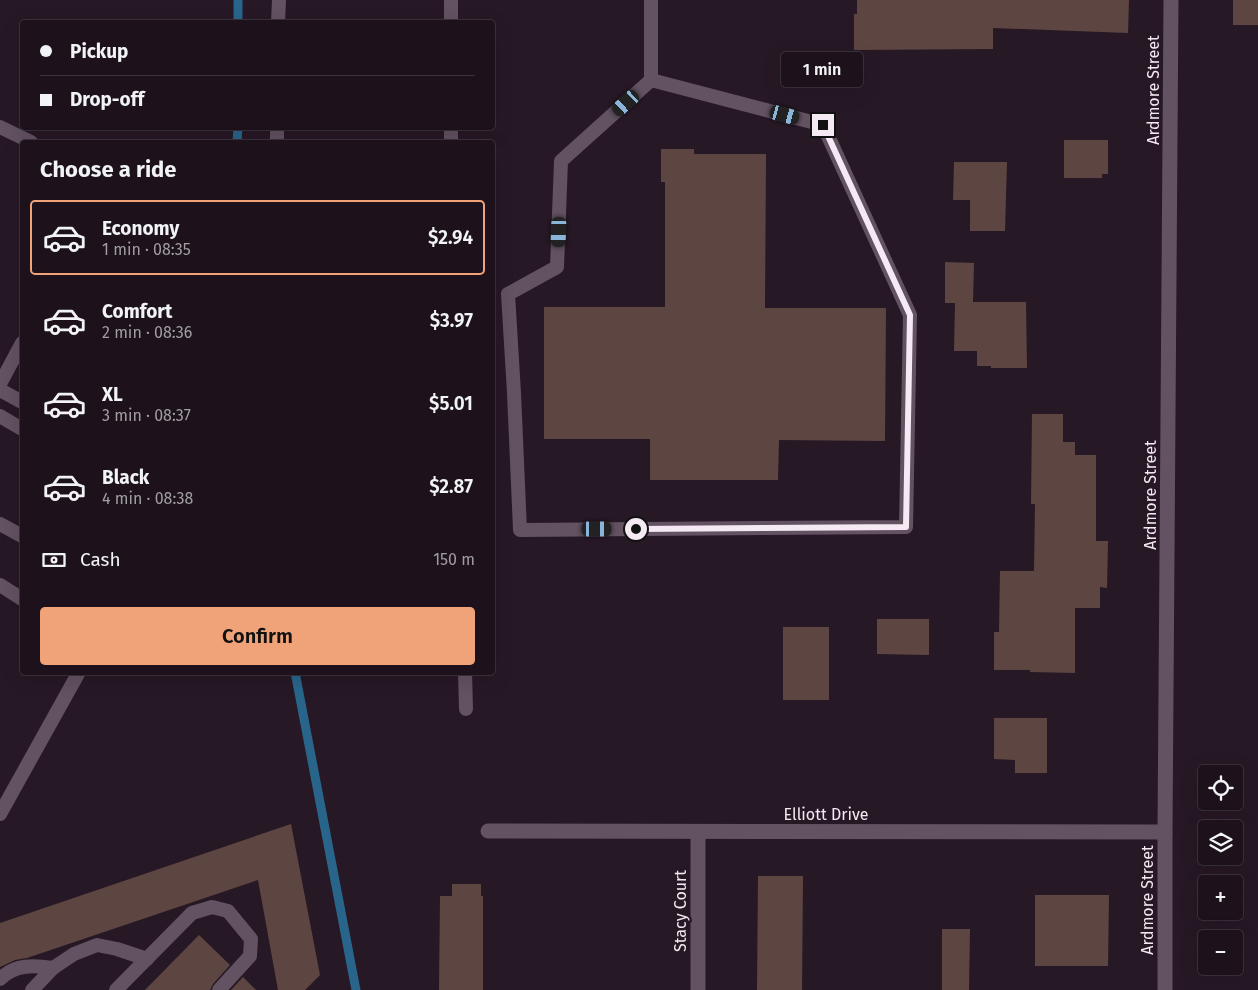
<!DOCTYPE html>
<html lang="en">
<head>
<meta charset="utf-8">
<style>
	:root { --surface:#1d121c; --page:#251b25; --text:#f1f3f6; --muted:#a09ea3; --line:#3b323b; --accent:#f0a279 }
	body { margin:0; font-family:"Fira Sans",sans-serif; background:var(--page); color:var(--text); height:100vh; display:flex; flex-direction:column; font-size:19px; white-space:nowrap }
	* { box-sizing:border-box; margin:0 }
	p { font-size:16px; color:var(--muted) }
	.icon { flex:none; width:28px; height:28px; fill:none; stroke:currentColor; stroke-width:2; stroke-linecap:round; stroke-linejoin:round }
	.map { position:relative; flex:1; overflow:hidden }
	.details { position:absolute; left:20px; top:140px; width:475px; height:535px; display:flex; flex-direction:column; background:var(--surface); border-radius:5px; box-shadow:0 5px 20px #0002,0 0 0 1px var(--line) }
	.details>* { flex:none }
	.banner { position:absolute; left:20px; top:20px; width:475px; height:110px; border-radius:5px; box-shadow:0 5px 20px #0002,0 0 0 1px var(--line); display:grid; align-content:center; height:110px; padding:0 20px; background:var(--surface) }
	.controls { position:absolute; left:1198px; top:765px; display:grid; gap:10px }
	.controls a { display:grid; place-items:center; width:45px; height:45px; border-radius:5px; background:var(--surface); box-shadow:0 5px 20px #0002,0 0 0 1px var(--line); font-size:25px }
	.end { position:absolute; width:22px; height:22px; margin:-11px; border:6px solid #f5eaf4; background:#111; box-shadow:0 0 0 2px #111 }
	.from { border-radius:50% }
	.bubble { position:absolute; height:35px; border-radius:5px; background:var(--surface); box-shadow:0 5px 20px #0002,0 0 0 1px var(--line); font-size:16px; font-weight:600; line-height:35px; text-align:center }
	.car { position:absolute; width:15px; height:30px; margin:-15px -8px; border-radius:6px; box-shadow:0 0 4px 1px #0007; background:linear-gradient(#222 24%,#8ab4d8 0 40%,#222 0 76%,#8ab4d8 0 86%,#222 0) }
	.banner b { display:flex; align-items:center; gap:18px; height:48px; font-size:19px }
	.banner b+b { border-top:1px solid var(--line) }
	.banner i { width:12px; height:12px; background:var(--text) }
	ul { padding:0; list-style:none }
	li { display:flex; align-items:center; gap:15px; height:75px; margin:0 10px 8px; padding:0 10px; border:2px solid transparent; border-radius:5px }
	li div { flex:1 }
	li b { display:block; font-size:19px }
	li em { font-style:normal; font-weight:600 }
	li.selected { border-color:var(--accent) }
	li>.icon { width:45px; height:45px; stroke-width:1.5 }
	h2 { padding:0 20px; font-size:22px; line-height:60px }
	.pay { display:flex; align-items:center; gap:12px; height:55px; padding:0 20px; font-size:19px }
	.pay p { margin-inline-start:auto }
	.cta { display:flex; gap:10px; margin-top:auto; padding:10px 20px }
	.cta a { flex:1; height:58px; border-radius:5px; background:var(--accent); color:#111; font-size:20px; font-weight:600; line-height:58px; text-align:center }
	.map>svg:first-child { display:block }
</style>
</head>
<body>
<div class="map">
<svg width="1258" height="990" viewBox="0 0 1258 990">
	<rect width="100%" height="100%" fill="#271826"/>
	<g fill="none" stroke-linecap="round" stroke-linejoin="round">
		<g stroke="#29658b" stroke-width="9">
			<polyline points="238,22 238,0"/>
			<polyline points="237,142 238,128"/>
			<polyline points="295,672 356,990"/>
		</g>
	</g>
	<g fill="#5d4641">
		<polygon points="857,0 1129,0 1128,33 993,28 993,49 854,50 854,14 857,14"/>
		<rect x="1233" y="0" width="25" height="25"/>
		<polygon points="1064,140 1108,140 1108,174 1102,174 1102,178 1064,178"/>
		<polygon points="661,149 694,149 694,154 766,154 765,308 886,308 885,441 779,440 778,480 650,480 650,439 544,439 544,307 665,307 665,182 661,182"/>
		<polygon points="954,162 1007,162 1005,231 970,231 970,200 953,200"/>
		<polygon points="945,262 974,263 973,302 1026,302 1027,368 991,368 991,366 977,366 977,351 954,351 955,303 945,303"/>
		<polygon points="1032,414 1063,414 1063,442 1075,442 1075,455 1096,455 1096,541 1108,541 1107,588 1100,587 1100,608 1075,608 1075,673 1030,672 1030,670 994,670 994,632 999,632 1000,571 1034,571 1035,504 1031,504"/>
		<polygon points="877,619 929,619 929,655 877,654"/>
		<rect x="783" y="627" width="46" height="73"/>
		<polygon points="994,718 1047,718 1047,773 1015,773 1015,760 994,759"/>
		<polygon points="291,824 320,975 305,990 278,990 258,880 27,958 15,960 0,967 0,923"/>
		<polygon points="758,876 803,876 802,990 757,990"/>
		<polygon points="452,884 481,884 481,896 483,896 483,990 439,990 440,896 452,896"/>
		<polygon points="1035,895 1109,895 1108,966 1035,966"/>
		<polygon points="942,929 970,929 969,990 942,990"/>
		<polygon points="199,935 230,965 213,984 210,990 145,990"/>
		<polygon points="243,977 256,990 231,990"/>
	</g>
	<g fill="none" stroke-linecap="round" stroke-linejoin="round">
		<g stroke="#635262" stroke-width="14">
			<polyline points="651,0 651,80 561,161 557,267 508,294 514,393 520,530 906,527 910,315 823,125 651,80"/>
			<polyline points="278,22 279,0"/>
			<polyline points="451,22 451,0"/>
			<polyline points="0,127 31,142"/>
			<polyline points="277,142 277,128"/>
			<polyline points="451,142 451,128"/>
			<polyline points="0,384 22,343"/>
			<polyline points="0,390 22,402"/>
			<polyline points="0,416 22,429"/>
			<polyline points="0,524 22,536"/>
			<polyline points="0,585 22,599"/>
			<polyline points="465,672 466,709"/>
			<polyline points="0,814 79,672"/>
			<path d="M0,979C15,964 34,965 53,968"/>
			<polyline points="32,990 53,968 74,954 97,945 117,949 147,959"/>
			<polyline points="116,990 192,913 212,907 228,911 251,939 250,956 219,990"/>
		</g>
		<g stroke="#635262" stroke-width="15">
			<polyline points="488,831 1165,832"/>
			<polyline points="698,832 698,990"/>
			<polyline points="1165,990 1165,832 1171,0"/>
		</g>
	</g>
	<g fill="none" stroke-linecap="round" stroke-linejoin="round">
		<polyline stroke="#f5eaf4" stroke-width="6" points="636,529 906,527 910,315 823,125"/>
	</g>
	<g text-anchor="middle" stroke-width="5" stroke-linejoin="round" paint-order="stroke">
		<g font-size="16" fill="#f5eaf4" stroke="#271826">
			<text transform="translate(1153 90) rotate(-90)" y="6">Ardmore Street</text>
			<text transform="translate(1150 495) rotate(-90)" y="6">Ardmore Street</text>
			<text x="826" y="820">Elliott Drive</text>
			<text transform="translate(1147 900) rotate(-90)" y="6">Ardmore Street</text>
			<text transform="translate(680 911) rotate(-90)" y="6">Stacy Court</text>
		</g>
	</g>
</svg>
<div class="controls">
<a><svg class="icon" aria-label="locate" viewBox="0 0 24 24"><circle cx="12" cy="12" r="6"/><path d="M12 2v4M12 18v4M2 12h4M18 12h4"/></svg></a>
<a><svg class="icon" aria-label="layers" viewBox="0 0 24 24"><path d="M12 4l9 5-9 5-9-5zM3 14l9 5 9-5"/></svg></a>
<a>+</a>
<a>−</a>
</div>
<i class="end from" style="left:636px;top:529px"></i>
<i class="end" style="left:823px;top:125px"></i>
<div class="bubble" style="left:781px;top:52px;width:82px">1 min</div>
<i class="car" style="left:626px;top:103px;rotate:228deg"></i>
<i class="car" style="left:785px;top:115px;rotate:105deg"></i>
<i class="car" style="left:559px;top:232px;rotate:182deg"></i>
<i class="car" style="left:597px;top:529px;rotate:90deg"></i>
<div class="banner">
<b><i class="from"></i>Pickup</b>
<b><i></i>Drop-off</b>
</div>
<section class="details">
<h2>Choose a ride</h2>
<ul>
<li class="selected"><svg class="icon" aria-label="car" viewBox="0 0 24 24"><path d="M5 17H2v-5l4-1 3-4h7l3 4 3 1v5h-3M9 17h6M6 11h13"/><circle cx="7" cy="17" r="2"/><circle cx="17" cy="17" r="2"/></svg><div><b>Economy</b><p>1 min · 08:35</p></div><em>$2.94</em></li>
<li><svg class="icon" aria-label="car" viewBox="0 0 24 24"><path d="M5 17H2v-5l4-1 3-4h7l3 4 3 1v5h-3M9 17h6M6 11h13"/><circle cx="7" cy="17" r="2"/><circle cx="17" cy="17" r="2"/></svg><div><b>Comfort</b><p>2 min · 08:36</p></div><em>$3.97</em></li>
<li><svg class="icon" aria-label="car" viewBox="0 0 24 24"><path d="M5 17H2v-5l4-1 3-4h7l3 4 3 1v5h-3M9 17h6M6 11h13"/><circle cx="7" cy="17" r="2"/><circle cx="17" cy="17" r="2"/></svg><div><b>XL</b><p>3 min · 08:37</p></div><em>$5.01</em></li>
<li><svg class="icon" aria-label="car" viewBox="0 0 24 24"><path d="M5 17H2v-5l4-1 3-4h7l3 4 3 1v5h-3M9 17h6M6 11h13"/><circle cx="7" cy="17" r="2"/><circle cx="17" cy="17" r="2"/></svg><div><b>Black</b><p>4 min · 08:38</p></div><em>$2.87</em></li>
</ul>
<div class="pay"><svg class="icon" aria-label="cash" viewBox="0 0 24 24"><path d="M3 7h18v10H3z"/><circle cx="12" cy="12" r="2"/></svg>Cash<p>150 m</p></div>
<div class="cta"><a>Confirm</a></div>
</section>
</div>
</body>
</html>
